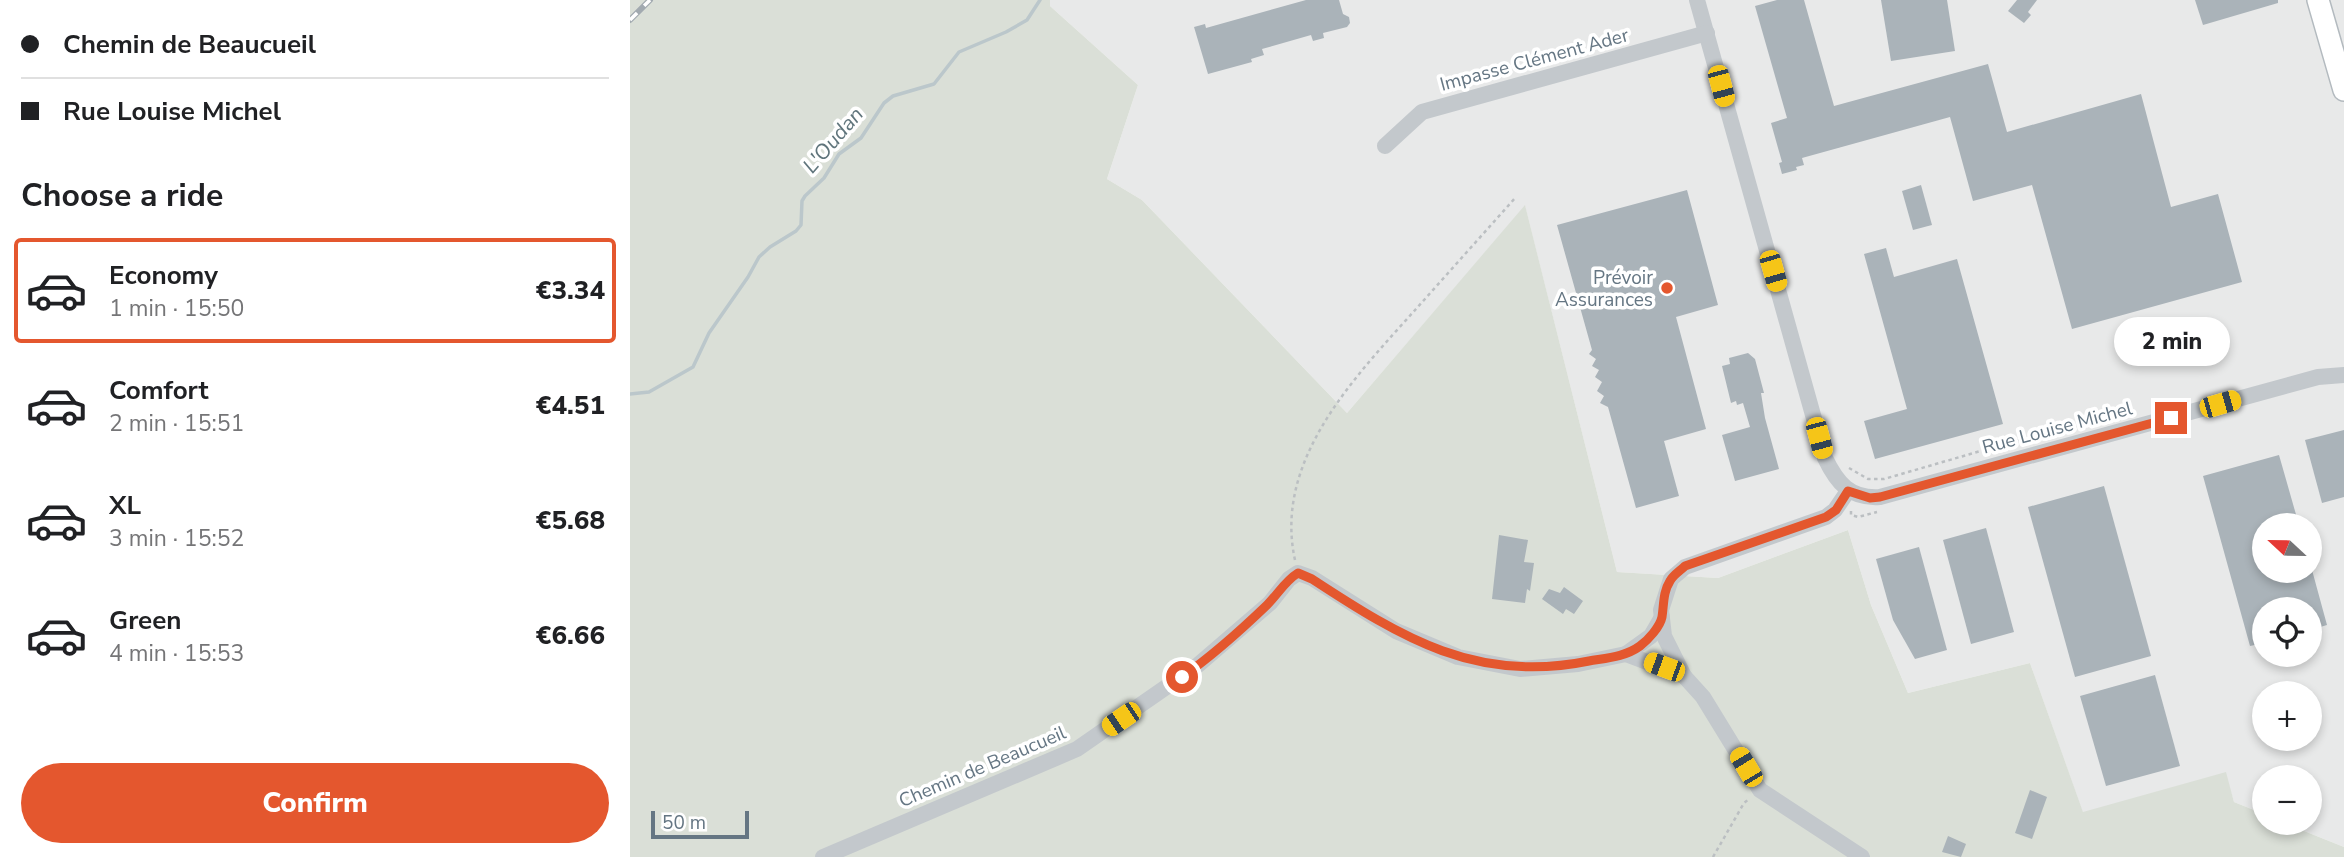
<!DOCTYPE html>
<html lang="en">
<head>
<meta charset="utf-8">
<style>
	:root { --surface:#fff; --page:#f2f2f2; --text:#202124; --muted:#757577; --line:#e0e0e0; --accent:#e4572e }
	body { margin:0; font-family:"Nunito Sans",sans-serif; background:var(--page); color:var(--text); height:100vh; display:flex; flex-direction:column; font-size:26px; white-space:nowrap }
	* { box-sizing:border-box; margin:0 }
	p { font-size:23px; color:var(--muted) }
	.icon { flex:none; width:38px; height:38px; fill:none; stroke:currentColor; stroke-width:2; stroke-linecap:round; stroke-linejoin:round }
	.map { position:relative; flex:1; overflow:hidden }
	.drawer { display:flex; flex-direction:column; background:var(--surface); width:630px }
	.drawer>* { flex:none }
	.guide { display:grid; align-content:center; height:154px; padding:0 21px; background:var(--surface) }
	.needle { width:46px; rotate:292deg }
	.buttons { position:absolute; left:1622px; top:513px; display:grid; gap:14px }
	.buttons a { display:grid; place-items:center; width:70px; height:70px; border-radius:50%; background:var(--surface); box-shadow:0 4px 10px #0003; font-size:35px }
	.scale { position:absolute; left:21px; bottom:18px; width:98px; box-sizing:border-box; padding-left:7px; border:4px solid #657683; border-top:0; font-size:19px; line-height:24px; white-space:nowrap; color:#657683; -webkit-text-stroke:5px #fff; paint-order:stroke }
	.end { position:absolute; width:32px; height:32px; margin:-16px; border:9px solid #e4572e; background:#fff; box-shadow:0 0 0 4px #fff }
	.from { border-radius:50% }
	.bubble { position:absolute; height:49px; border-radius:24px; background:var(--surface); box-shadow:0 4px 10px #0003; font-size:23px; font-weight:800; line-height:49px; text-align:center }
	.car { position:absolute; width:21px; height:42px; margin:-21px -10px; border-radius:9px; box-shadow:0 0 5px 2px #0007; background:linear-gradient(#f5c518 24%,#345 0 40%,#f5c518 0 76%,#345 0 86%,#f5c518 0) }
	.guide b { display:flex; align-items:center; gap:24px; height:66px; font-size:26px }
	.guide b+b { border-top:2px solid var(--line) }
	.guide i { width:18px; height:18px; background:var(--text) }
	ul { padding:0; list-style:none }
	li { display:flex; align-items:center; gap:21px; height:105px; margin:0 14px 10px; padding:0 7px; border:4px solid transparent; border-radius:7px }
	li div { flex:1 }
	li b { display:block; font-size:26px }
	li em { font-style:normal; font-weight:800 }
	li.current { border-color:var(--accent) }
	li>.icon { width:63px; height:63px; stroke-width:1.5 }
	h2 { padding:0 21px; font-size:32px; line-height:84px }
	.button { display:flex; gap:14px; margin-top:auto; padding:14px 21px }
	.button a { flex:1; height:80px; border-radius:42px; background:var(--accent); color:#fff; font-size:28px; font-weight:800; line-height:80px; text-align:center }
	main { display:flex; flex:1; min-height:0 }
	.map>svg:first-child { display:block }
</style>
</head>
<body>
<main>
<section class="drawer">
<div class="guide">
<b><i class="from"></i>Chemin de Beaucueil</b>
<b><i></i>Rue Louise Michel</b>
</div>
<h2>Choose a ride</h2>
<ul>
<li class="current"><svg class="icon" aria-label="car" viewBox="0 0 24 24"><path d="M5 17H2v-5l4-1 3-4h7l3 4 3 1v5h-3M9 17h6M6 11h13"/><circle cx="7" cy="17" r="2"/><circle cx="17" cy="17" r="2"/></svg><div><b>Economy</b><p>1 min · 15:50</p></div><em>€3.34</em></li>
<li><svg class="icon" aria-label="car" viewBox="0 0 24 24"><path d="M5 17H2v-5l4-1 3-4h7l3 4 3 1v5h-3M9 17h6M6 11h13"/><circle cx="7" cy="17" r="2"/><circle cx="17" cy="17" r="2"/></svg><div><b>Comfort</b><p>2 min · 15:51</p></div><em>€4.51</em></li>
<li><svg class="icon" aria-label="car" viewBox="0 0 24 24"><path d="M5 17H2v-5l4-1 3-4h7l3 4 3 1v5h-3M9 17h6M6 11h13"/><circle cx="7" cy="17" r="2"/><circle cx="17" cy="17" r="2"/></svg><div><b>XL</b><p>3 min · 15:52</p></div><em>€5.68</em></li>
<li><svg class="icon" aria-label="car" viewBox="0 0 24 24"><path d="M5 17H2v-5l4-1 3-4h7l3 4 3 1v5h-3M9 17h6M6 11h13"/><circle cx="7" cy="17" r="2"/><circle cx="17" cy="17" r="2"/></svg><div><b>Green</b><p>4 min · 15:53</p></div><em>€6.66</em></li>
</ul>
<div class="button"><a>Confirm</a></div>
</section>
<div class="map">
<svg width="1714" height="857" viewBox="0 0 1714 857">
	<rect width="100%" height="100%" fill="#fafaf8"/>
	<path fill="#e8e9e9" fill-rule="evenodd" d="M420,0H1714V847L1654,823L1680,822V777H1634V814L1604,802L1595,773L1453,813L1400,663L1278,693L1241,605L1218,530L1088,578L987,572L895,206L717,413L512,200L477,179L508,85L420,6ZM1634,525H1680V570H1634ZM1634,609H1680V654H1634ZM1634,693H1680V738H1634Z"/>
	<polygon fill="#dadfd7" points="0,0 420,0 420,6 508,85 477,179 512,200 717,413 895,205 987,572 1088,578 1218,530 1241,605 1278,693 1400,663 1453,812 1596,772 1604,802 1634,814 1634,822 1654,823 1714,847 1714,857 0,857"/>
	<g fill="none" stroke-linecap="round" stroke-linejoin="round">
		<polyline stroke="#bbc7cb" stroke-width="3.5" points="0,394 19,392 63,367 79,333 118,277 129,257 140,247 166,231 171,225 172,201 175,196 194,178 209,154 231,138 254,103 263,96 304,84 329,52 376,32 397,20 410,0"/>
	</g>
	<g fill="#aab3b9">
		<polygon points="676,0 709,0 713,14 719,17 720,23 717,27 693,33 694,38 683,41 681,35 632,49 634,55 621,59 622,62 578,74 564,27 575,24 576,28"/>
		<polygon points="1147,0 1174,0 1204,106 1358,64 1377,132 1511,94 1541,207 1588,194 1612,282 1442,329 1402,185 1343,201 1320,117 1172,158 1174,165 1166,167 1167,170 1152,174 1149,163 1152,162 1141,123 1157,118 1125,6"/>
		<polygon points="1251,0 1317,0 1325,51 1261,61"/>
		<polygon points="1387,0 1407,0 1398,12 1401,15 1394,23 1378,11"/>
		<polygon points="1565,0 1648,0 1648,3 1573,25"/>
		<polygon points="1291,185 1302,225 1283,230 1272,191"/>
		<polygon points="1057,190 1088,305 1046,317 1076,429 1034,441 1049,496 1006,508 978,407 970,403 974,396 967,391 972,382 965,377 969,370 962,366 966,359 959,354 962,350 927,225"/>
		<polygon points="1256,248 1264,277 1327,259 1373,424 1245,459 1234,421 1277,409 1234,254"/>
		<polygon points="1118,353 1125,359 1134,393 1131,393 1135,418 1149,469 1105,481 1092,435 1120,427 1113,403 1107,405 1106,401 1101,403 1092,366 1100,364 1099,358"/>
		<polygon points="1714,430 1714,497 1692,503 1675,440"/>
		<polygon points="1649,455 1669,525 1634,525 1634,570 1682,570 1697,625 1680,630 1680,609 1634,609 1634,643 1620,646 1573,476"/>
		<polygon points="1474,486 1521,656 1445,677 1398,507"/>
		<polygon points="1356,528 1384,632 1341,644 1313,540"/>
		<polygon points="869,535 898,540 894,562 904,563 900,591 897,589 895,603 862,599"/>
		<polygon points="1289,547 1317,650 1285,659 1263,620 1246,559"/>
		<polygon points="934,587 953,601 944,614 936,609 933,614 912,599 919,589 930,593"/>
		<polygon points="1525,675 1550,766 1476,786 1450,696"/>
		<polygon points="1400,790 1417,797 1402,839 1385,833"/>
		<polygon points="1318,836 1336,844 1331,857 1312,852"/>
	</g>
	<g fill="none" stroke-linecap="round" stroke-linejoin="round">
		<defs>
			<polyline id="secondary" points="1688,0 1714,90"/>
		</defs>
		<use href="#secondary" stroke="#b3babf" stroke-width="24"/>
		<g stroke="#bbbfc2" stroke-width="2.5" stroke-dasharray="3.5 3.5" stroke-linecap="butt">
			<polyline points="1219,468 1238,479 1254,479 1392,439 1400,440"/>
			<polyline points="1221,511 1221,515 1228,517 1247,512"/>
			<path d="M665,560C643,460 725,377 786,309C819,272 853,234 886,197"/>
			<polyline points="1083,857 1114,803 1119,799"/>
		</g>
		<g stroke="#c3c8cc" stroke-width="16">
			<path d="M1067,0L1195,458C1207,483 1220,499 1250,497L1688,377L1714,375"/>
			<polyline points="755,146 792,112 1077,33"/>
			<polyline points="1218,491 1205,510 1196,517 1055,567 1041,579 1031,610 1034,636 1054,676 1073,697 1130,790 1232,857"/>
			<polyline points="1032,617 1021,636 996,654 1054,676"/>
			<polyline points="193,857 447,749 568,665 640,603 659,579 668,573 682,578 766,631 828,657 890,669 948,664 996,654"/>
		</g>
		<use href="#secondary" stroke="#fff" stroke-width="21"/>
		<defs>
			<polyline id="rail" points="0,20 20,0"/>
		</defs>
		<use href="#rail" stroke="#a2aab0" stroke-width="6"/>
		<use href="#rail" stroke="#fff" stroke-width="3.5" stroke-dasharray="10" stroke-linecap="butt"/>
	</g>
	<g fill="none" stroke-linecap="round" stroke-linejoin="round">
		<path stroke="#e4572e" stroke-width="9" d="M552,677C582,656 611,630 637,605C648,594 655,581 668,573L682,579C772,638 847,684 959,661C976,658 995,657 1010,646C1018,640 1030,627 1032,617C1034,604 1033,592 1040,581C1043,575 1050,571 1055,566L1196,517L1206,510L1218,491L1240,498L1250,497L1541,418"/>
	</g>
	<circle fill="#e4572e" stroke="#fff" stroke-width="2.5" cx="1037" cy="288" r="7"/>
	<g text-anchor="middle" stroke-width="7" stroke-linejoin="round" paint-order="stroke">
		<g font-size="19" fill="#657683" stroke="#fff">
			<text transform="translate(904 59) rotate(-15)" y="7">Impasse Clément Ader</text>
			<text transform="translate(1427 427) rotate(-15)" y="7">Rue Louise Michel</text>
			<text transform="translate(352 766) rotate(-23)" y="7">Chemin de Beaucueil</text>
		</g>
		<g font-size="19" fill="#657683" stroke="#fff" text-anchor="end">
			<text x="1023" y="284">Prévoir<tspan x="1023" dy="22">Assurances</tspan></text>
		</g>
		<g font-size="21" font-style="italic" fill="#60757c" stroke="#fff">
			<text transform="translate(203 140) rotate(-49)" y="7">L'Oudan</text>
		</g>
	</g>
</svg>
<div class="buttons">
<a><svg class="needle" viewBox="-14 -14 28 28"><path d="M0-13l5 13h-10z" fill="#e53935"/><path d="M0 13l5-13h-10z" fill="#757577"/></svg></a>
<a><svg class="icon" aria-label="locate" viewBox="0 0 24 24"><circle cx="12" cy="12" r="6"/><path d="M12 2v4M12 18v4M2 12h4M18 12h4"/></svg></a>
<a>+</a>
<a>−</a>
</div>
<div class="scale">50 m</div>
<i class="end from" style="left:552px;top:677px"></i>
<i class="end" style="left:1541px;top:418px"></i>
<div class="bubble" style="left:1484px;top:317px;width:116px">2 min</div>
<i class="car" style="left:1091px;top:86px;rotate:165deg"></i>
<i class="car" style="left:1143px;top:271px;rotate:164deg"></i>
<i class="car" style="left:1590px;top:404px;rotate:74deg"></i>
<i class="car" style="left:1189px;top:438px;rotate:165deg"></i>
<i class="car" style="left:1034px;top:667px;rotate:290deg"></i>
<i class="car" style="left:491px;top:719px;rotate:236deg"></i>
<i class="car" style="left:1116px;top:767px;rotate:329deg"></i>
</div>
</main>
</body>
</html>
